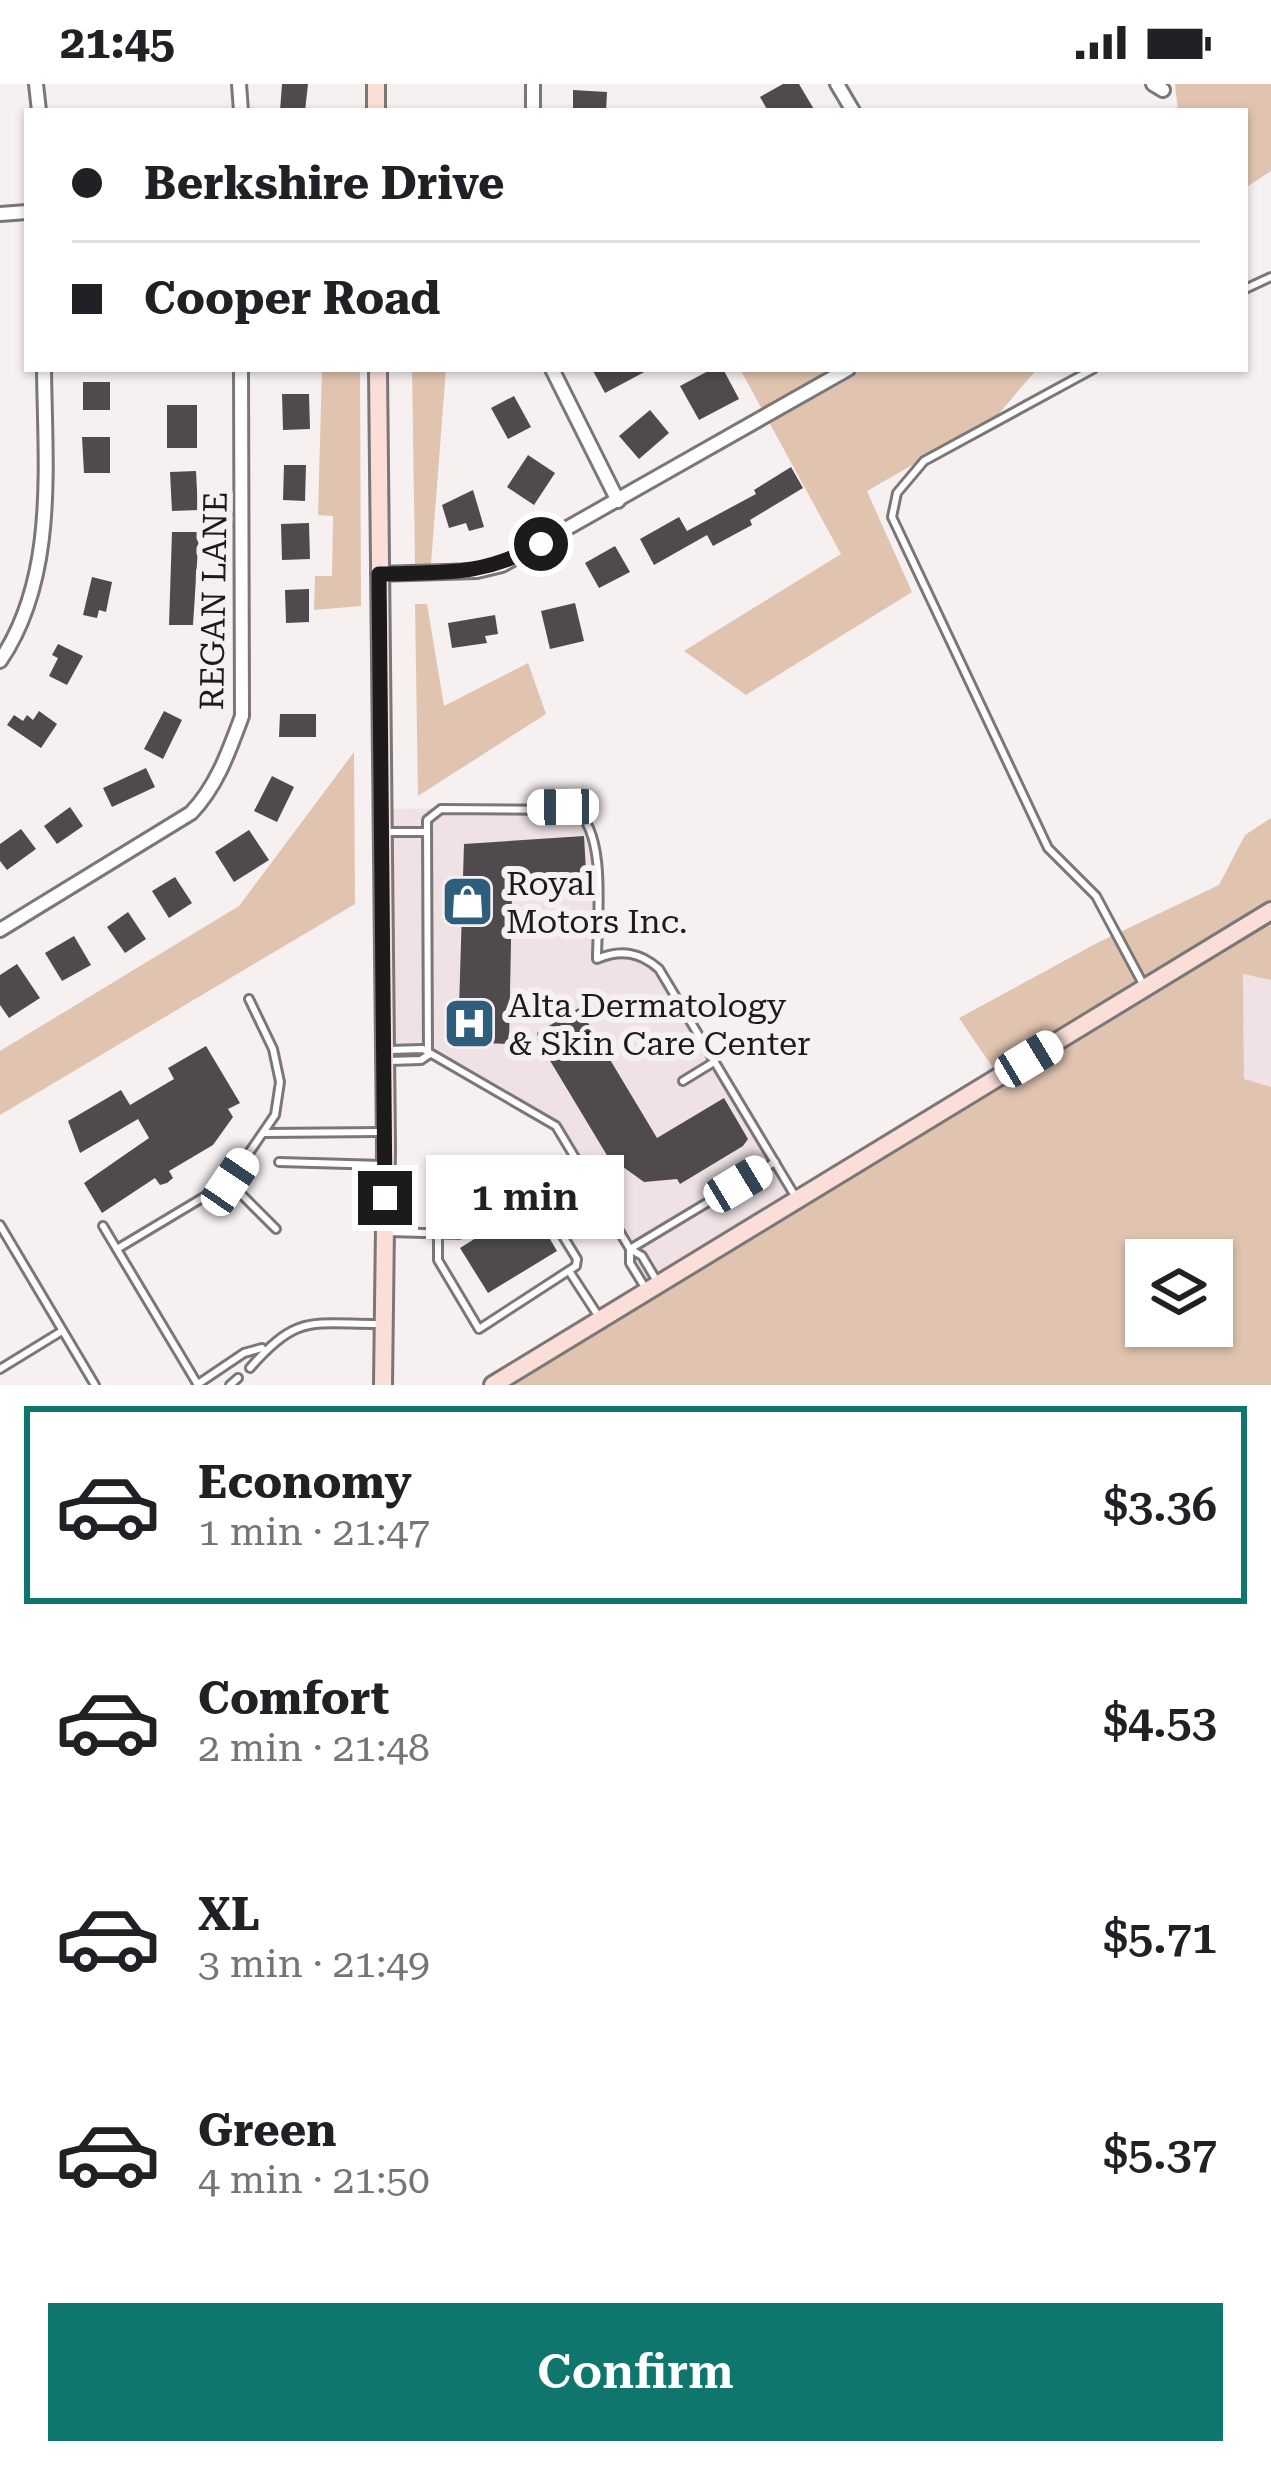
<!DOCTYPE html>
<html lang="en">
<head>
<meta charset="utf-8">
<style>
	:root { --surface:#fff; --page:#f6f6f6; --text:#202124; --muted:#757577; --line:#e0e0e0; --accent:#0f766e }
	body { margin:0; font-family:"Roboto Serif",serif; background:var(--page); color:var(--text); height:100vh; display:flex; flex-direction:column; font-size:45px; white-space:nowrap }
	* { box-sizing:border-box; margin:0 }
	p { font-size:39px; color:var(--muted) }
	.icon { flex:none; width:66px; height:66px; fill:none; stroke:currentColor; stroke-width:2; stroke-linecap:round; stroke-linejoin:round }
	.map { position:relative; height:1301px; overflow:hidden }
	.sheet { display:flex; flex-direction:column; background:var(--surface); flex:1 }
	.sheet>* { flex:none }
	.banner { position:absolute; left:24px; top:24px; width:1224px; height:264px; border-radius:0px; box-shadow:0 3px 9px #0004; display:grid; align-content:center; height:264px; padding:0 48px; background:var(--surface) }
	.buttons { position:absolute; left:1125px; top:1155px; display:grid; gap:24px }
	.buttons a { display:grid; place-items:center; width:108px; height:108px; border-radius:0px; background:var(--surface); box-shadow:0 3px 9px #0004; font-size:60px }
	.end { position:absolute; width:54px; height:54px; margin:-27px; border:15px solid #1c1a1a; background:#fff; box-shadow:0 0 0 6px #fff }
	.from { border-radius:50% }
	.bubble { position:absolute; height:84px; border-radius:0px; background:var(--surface); box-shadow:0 3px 9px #0004; font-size:39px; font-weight:600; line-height:84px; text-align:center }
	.car { position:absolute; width:36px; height:72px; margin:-36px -18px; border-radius:15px; box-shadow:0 0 9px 3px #0007; background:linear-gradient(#fff 24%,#345 0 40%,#fff 0 76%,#345 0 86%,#fff 0) }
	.banner b { display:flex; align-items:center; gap:42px; height:114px; font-size:45px }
	.banner b+b { border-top:3px solid var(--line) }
	.banner i { width:30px; height:30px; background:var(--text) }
	ul { padding:21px 0 0; list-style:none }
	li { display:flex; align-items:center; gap:36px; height:198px; margin:0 24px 18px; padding:0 24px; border:6px solid transparent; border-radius:0px }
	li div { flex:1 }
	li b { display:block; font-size:45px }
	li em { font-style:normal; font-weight:600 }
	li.current { border-color:var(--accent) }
	li>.icon { width:108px; height:108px; stroke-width:1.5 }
	.action { display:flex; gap:24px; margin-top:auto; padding:24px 48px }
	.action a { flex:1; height:138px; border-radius:0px; background:var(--accent); color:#fff; font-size:48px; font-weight:600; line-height:138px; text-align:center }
	.status { display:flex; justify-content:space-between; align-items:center; height:84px; padding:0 60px; background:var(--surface); direction:ltr }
	.status svg { height:33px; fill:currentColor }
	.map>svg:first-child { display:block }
</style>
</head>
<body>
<div class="status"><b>21:45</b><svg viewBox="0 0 49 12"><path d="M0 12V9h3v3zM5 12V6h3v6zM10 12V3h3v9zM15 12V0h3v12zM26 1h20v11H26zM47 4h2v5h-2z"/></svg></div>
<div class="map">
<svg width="1271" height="1301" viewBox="0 0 1271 1301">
	<rect width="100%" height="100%" fill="#f6f0f1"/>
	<g fill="#f0e2e4">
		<polygon points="563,723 585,733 595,754 597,874 636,870 659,885 798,1117 648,1209 630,1179 630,1165 556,1042 429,971 421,976 385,977 383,725"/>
		<polygon points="1243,889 1271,896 1271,1003 1244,996"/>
	</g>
	<g fill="#e0c4b0" fill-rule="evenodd">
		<polygon points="1175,0 1271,0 1271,87 1245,104 1245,27 1178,27"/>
		<polygon points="322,285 360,285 361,522 314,526 315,492 332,492 333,432 318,431"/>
		<polygon points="412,285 446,285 431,480 415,480"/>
		<polygon points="740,285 1037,285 996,333 867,407 912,508 746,611 684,567 841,470"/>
		<polygon points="415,520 427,520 444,622 528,579 546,630 418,712"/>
		<polygon points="354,668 355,820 0,1031 0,967 239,822"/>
		<path d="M1271,734V896L1243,890L1244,995L1271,1003V1301H493L1002,997L959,934L1097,859L1219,801L1245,751ZM1146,1176H1212V1242H1146Z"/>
	</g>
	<g fill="#4e4a4d">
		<polygon points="282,0 308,0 305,27 280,27"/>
		<polygon points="783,0 799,0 815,27 768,27 760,13"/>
		<polygon points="573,6 607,8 606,27 573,27"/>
		<polygon points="592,285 650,285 605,309"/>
		<polygon points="712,285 723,285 739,315 699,336 680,302"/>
		<rect x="83" y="298" width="27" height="28"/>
		<polygon points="282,310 309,310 310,345 283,346"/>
		<polygon points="514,312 531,343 508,355 491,324"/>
		<rect x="167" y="321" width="30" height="43"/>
		<polygon points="650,326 669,349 639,375 619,352"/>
		<polygon points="82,353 110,353 110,389 84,389"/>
		<polygon points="528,371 555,389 534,421 507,403"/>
		<polygon points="284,381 306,381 305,417 283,416"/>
		<polygon points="791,383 803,404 750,436 752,441 713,462 707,451 654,481 640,455 679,433 687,447 756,410 754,406"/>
		<polygon points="196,387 198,426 172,427 170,388"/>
		<polygon points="473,406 484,443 469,447 466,439 449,444 442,421"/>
		<polygon points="309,439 310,475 282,476 281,440"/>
		<polygon points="172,448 199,448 193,541 169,541"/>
		<polygon points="615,462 630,488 599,504 585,479"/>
		<polygon points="92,493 112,498 106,528 99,526 97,534 83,531"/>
		<polygon points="309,505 309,538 286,539 285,506"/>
		<polygon points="575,519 584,557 550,565 541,527"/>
		<polygon points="495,531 498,550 485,552 487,559 452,564 448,539"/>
		<polygon points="58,560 83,572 67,601 49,592 58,574 52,571"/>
		<polygon points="39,627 57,640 41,664 7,641 14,631 23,637 27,631 33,636"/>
		<polygon points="164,627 182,636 163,675 144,665"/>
		<polygon points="280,630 316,630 316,653 279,653"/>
		<polygon points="146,684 155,703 112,723 103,704"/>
		<polygon points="272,692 294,703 277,738 254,727"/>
		<polygon points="70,723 83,742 57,760 44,742"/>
		<polygon points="21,745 36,765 7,786 0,777 0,760"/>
		<polygon points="249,746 269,776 234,798 215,768"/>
		<polygon points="584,752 587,805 512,806 509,960 458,958 464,760"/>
		<polygon points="175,793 192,819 169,834 152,807"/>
		<polygon points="128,828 146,855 125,869 107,843"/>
		<polygon points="74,852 91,881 62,897 45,869"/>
		<polygon points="17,880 40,914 9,934 0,921 0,891"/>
		<polygon points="579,924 657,1054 724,1014 748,1055 743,1062 680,1100 677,1095 644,1098 619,1080 614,1083 537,955 537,949"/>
		<polygon points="206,962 240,1019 228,1025 233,1033 213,1061 169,1087 173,1094 167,1099 160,1101 155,1094 102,1129 84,1099 149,1054 138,1035 80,1069 68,1037 121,1006 130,1021 174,995 168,984"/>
		<polygon points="529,1121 554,1153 550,1155 557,1167 488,1209 460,1164"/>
	</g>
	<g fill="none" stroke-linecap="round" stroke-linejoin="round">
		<defs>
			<g id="lane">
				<polyline points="1245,205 1271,193"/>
				<polyline points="1093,285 924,377 897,409 892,433 1048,764 1096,812 1143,900"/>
				<polyline points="386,748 425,748"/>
				<polyline points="389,966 423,965 556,1042 630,1165 642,1172 658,1199"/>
				<path d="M428,971L427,736L441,725L575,726C608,748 597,837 597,875C621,865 640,868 659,885L795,1112"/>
				<polyline points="389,977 421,976 428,971"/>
				<polyline points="683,997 714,978"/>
				<polyline points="264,1049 382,1048"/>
				<polyline points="279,1078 383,1081"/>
				<polyline points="229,1098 276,1145"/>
				<polyline points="0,1141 95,1301"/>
				<polyline points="103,1142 198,1301"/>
				<polyline points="389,1148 459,1150 520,1111 540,1115 577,1175 576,1182 479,1245 438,1176 438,1150"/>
				<polyline points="117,1165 229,1098 275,1031 280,998 273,965 249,915"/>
				<polyline points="630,1165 775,1078"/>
				<polyline points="630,1165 630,1179 646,1205"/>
				<polyline points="571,1190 599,1233"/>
				<path d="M250,1284C297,1230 310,1240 378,1240"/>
				<polyline points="0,1285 62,1247"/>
				<polyline points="198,1300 244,1269 262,1264"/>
				<polyline points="230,1301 238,1294"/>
			</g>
			<g id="street">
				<polyline points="36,0 39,27"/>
				<polyline points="239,0 241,27"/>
				<polyline points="533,0 533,27"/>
				<polyline points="837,0 853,27"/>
				<polyline points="1153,0 1163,6"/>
				<polyline points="0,130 27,128"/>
				<polyline points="552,285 618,417"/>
				<polyline points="378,490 477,487 502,481 848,285"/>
				<path d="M0,577C57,493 45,382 44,285"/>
				<path d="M0,846L191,729C217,702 229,667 242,632L241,285"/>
			</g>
			<g id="secondary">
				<polyline points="376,0 376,27"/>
				<polyline points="378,285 386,1063 383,1301"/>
				<polyline points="493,1301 1271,827"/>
			</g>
		</defs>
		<use href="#lane" stroke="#7b7677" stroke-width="12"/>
		<use href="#street" stroke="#7b7677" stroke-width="18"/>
		<use href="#secondary" stroke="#7b7677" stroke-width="22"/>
		<use href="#lane" stroke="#fff" stroke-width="6"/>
		<use href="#street" stroke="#fff" stroke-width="12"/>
		<use href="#secondary" stroke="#fbded8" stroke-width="16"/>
	</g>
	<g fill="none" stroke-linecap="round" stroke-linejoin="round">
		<path stroke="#1c1a1a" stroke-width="15" d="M385,1114L379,490C444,488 481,493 541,460"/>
	</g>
	<defs>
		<symbol id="shop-square" viewBox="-11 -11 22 22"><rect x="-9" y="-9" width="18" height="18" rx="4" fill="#2f5e7d" stroke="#f6f0f1"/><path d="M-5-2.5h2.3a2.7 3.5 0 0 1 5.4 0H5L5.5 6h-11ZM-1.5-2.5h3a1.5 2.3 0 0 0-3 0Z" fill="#fff"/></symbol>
		<symbol id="hospital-square" viewBox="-11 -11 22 22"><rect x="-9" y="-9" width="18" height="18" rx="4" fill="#2f5e7d" stroke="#f6f0f1"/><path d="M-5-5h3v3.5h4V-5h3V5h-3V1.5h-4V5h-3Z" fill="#fff"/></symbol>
	</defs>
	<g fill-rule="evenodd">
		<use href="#shop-square" x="438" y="788" width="59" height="59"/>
		<use href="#hospital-square" x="440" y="910" width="59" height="59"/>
	</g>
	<g text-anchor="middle" stroke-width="12" stroke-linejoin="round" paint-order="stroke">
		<g font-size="33" fill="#1c1a1a" stroke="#f6f0f1">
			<text transform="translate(213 517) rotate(-89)" y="12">REGAN LANE</text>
		</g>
		<g font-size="33" fill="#1c1a1a" stroke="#f6f0f1" text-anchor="start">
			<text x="506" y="811">Royal<tspan x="506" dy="38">Motors Inc.</tspan></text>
			<text x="508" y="933">Alta Dermatology<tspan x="508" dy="38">&amp; Skin Care Center</tspan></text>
		</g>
	</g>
</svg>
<div class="buttons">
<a><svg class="icon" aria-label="layers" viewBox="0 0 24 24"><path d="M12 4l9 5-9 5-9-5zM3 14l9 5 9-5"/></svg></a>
</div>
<i class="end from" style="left:541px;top:460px"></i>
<i class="end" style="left:385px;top:1114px"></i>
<div class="bubble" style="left:426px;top:1071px;width:198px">1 min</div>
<i class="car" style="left:563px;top:723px;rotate:269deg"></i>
<i class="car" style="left:1029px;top:975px;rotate:59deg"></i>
<i class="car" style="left:230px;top:1098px;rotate:34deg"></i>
<i class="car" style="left:738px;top:1100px;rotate:59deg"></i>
<div class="banner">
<b><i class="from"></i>Berkshire Drive</b>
<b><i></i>Cooper Road</b>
</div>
</div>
<section class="sheet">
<ul>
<li class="current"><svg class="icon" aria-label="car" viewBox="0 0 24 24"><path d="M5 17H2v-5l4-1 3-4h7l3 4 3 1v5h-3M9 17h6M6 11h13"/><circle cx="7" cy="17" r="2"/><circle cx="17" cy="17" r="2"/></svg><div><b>Economy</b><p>1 min · 21:47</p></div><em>$3.36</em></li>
<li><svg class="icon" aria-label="car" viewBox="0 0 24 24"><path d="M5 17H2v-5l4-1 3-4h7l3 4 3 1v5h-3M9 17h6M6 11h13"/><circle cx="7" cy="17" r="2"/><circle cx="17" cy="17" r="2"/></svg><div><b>Comfort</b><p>2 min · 21:48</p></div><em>$4.53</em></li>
<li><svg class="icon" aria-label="car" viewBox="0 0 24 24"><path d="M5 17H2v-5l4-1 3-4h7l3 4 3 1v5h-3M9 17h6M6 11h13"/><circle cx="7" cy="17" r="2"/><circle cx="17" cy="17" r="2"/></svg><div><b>XL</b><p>3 min · 21:49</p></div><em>$5.71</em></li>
<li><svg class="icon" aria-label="car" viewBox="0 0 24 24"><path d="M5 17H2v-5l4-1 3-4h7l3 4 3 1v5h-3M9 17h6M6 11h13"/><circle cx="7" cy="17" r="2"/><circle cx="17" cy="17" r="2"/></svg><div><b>Green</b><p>4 min · 21:50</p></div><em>$5.37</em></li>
</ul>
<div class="action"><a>Confirm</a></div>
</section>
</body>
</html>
